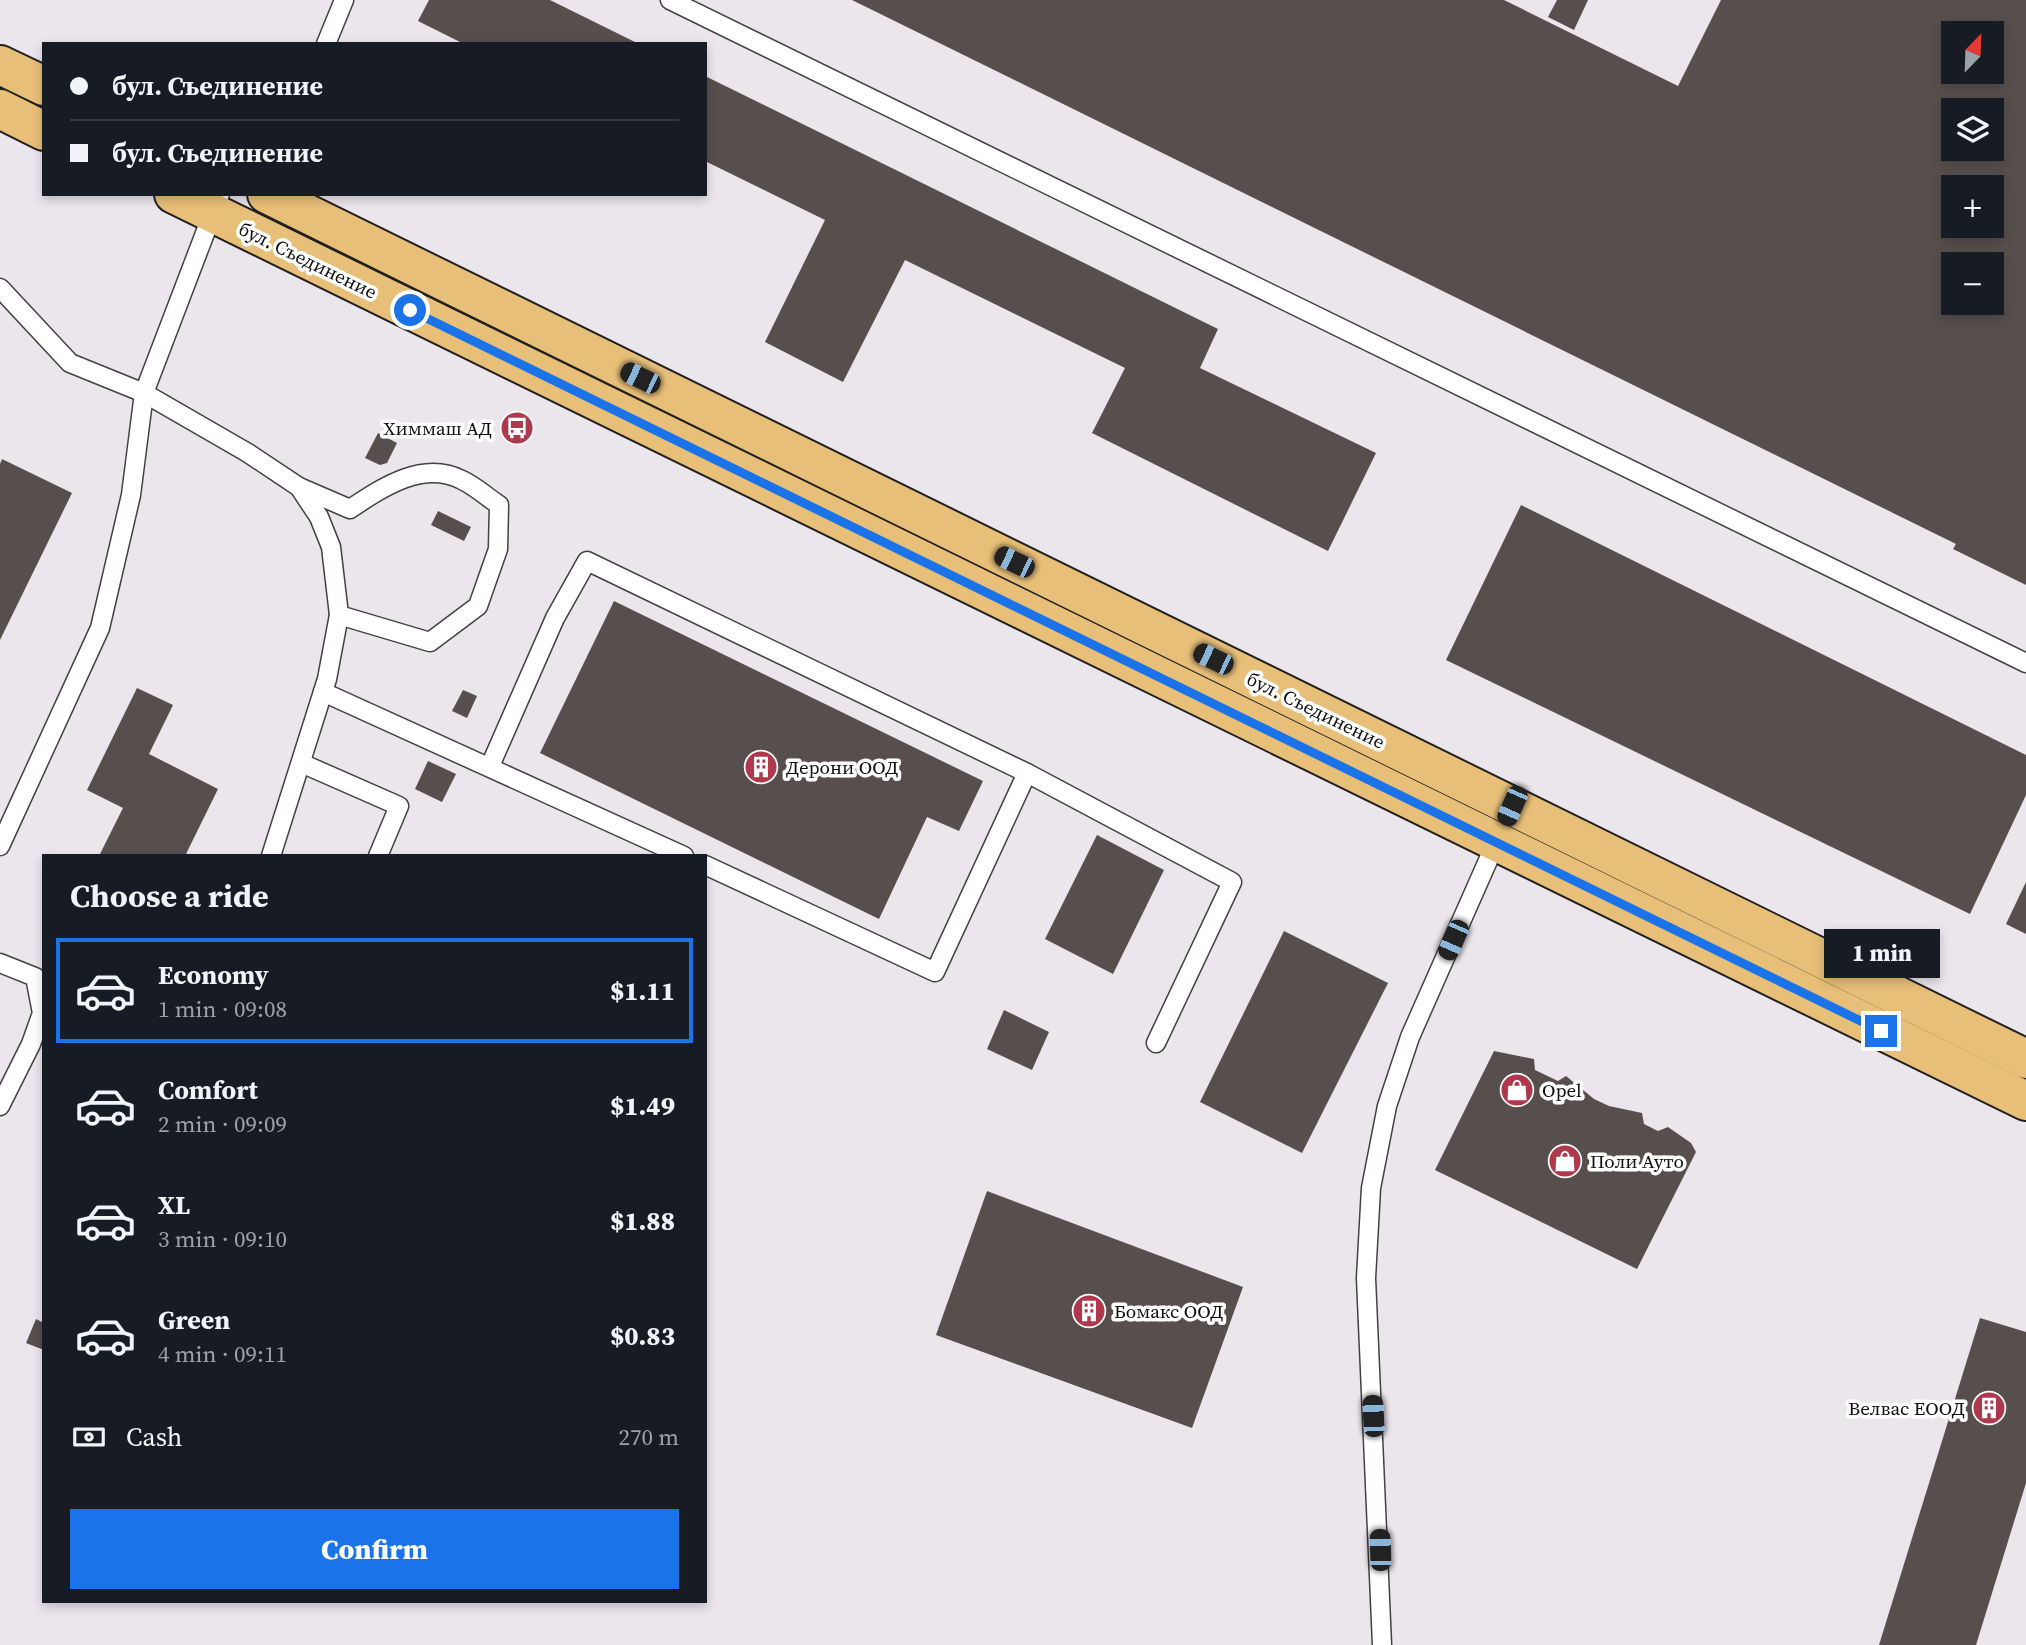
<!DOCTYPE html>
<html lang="en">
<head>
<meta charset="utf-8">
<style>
	:root { --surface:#171b24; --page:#242831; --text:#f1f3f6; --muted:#9ea1a6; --line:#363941; --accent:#1a73e8 }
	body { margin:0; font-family:"Source Serif 4",serif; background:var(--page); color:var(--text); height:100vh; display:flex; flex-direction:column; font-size:26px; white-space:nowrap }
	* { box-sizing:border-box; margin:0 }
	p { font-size:23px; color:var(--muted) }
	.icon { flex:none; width:38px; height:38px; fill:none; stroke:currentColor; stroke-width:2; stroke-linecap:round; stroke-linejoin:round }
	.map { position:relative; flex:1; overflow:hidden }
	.details { position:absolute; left:42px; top:854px; width:665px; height:749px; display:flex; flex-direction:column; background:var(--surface); border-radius:0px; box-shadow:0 4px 10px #0003 }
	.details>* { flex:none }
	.banner { position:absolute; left:42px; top:42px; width:665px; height:154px; border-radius:0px; box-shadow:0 4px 10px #0003; display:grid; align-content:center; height:154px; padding:0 28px; background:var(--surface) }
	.needle { width:46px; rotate:23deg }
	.tools { position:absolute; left:1941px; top:21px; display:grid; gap:14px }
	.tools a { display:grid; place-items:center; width:63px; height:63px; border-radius:0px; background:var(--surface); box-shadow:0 4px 10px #0003; font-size:35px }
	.end { position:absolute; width:32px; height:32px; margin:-16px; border:9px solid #1a73e8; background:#fff; box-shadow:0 0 0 4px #fff }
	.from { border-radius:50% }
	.bubble { position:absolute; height:49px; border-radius:0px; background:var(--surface); box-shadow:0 4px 10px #0003; font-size:23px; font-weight:800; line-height:49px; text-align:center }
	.car { position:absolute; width:21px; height:42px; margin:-21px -10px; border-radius:9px; box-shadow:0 0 5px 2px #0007; background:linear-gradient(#222 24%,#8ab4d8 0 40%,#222 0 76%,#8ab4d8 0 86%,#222 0) }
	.banner b { display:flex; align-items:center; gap:24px; height:66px; font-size:26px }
	.banner b+b { border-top:2px solid var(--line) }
	.banner i { width:18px; height:18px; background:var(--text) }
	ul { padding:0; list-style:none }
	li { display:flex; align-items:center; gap:21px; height:105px; margin:0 14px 10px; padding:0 14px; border:4px solid transparent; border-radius:0px }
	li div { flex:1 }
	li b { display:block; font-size:26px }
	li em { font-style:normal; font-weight:800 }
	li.active { border-color:var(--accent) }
	li>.icon { width:63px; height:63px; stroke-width:1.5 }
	h2 { padding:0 28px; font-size:32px; line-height:84px }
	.pay { display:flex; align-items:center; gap:18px; height:77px; padding:0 28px; font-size:26px }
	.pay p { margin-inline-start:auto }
	.primary-button { display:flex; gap:14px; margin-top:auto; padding:14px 28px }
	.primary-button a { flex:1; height:80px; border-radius:0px; background:var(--accent); color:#fff; font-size:28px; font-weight:800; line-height:80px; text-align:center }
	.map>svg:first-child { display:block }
</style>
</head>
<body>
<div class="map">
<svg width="2026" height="1645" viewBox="0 0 2026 1645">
	<rect width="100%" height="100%" fill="#fdfaf3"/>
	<path fill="#ebe5ec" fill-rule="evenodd" d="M0,0H2026V1645H0ZM1953,33H1992V72H1953ZM44,44H705V194H44ZM1953,110H1992V149H1953ZM1953,187H1992V226H1953ZM1953,264H1992V303H1953ZM44,856H705V1601H44Z"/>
	<g fill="#564f4d" fill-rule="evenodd">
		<polygon points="429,0 550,0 639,44 464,44 418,21"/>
		<path d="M852,0H1504L1678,86L1721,0H2026V585L1953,549L1956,544ZM1953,33H1992V72H1953ZM1953,110H1992V149H1953ZM1953,187H1992V226H1953ZM1953,264H1992V303H1953Z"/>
		<polygon points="1557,0 1588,0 1574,30 1548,17"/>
		<polygon points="705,76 1218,329 1200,368 1376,453 1328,551 1092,433 1125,368 905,260 843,382 765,342 825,220 705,161"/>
		<polygon points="378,433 397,443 387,463 380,465 365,458"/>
		<polygon points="2,459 72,493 0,640 0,464"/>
		<polygon points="1521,505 2026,755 2026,795 1970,914 1446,660"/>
		<polygon points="438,511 471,527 464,541 431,525"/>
		<polygon points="614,601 983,781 959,831 927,817 879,919 540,753"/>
		<polygon points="137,688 173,705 149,754 218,789 185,856 99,856 123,808 87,790"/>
		<polygon points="463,690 477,696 467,718 452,711"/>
		<polygon points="428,761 456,774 442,802 415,789"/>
		<polygon points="1097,835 1164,870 1113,974 1045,939"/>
		<polygon points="2026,882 2026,934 2006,924"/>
		<polygon points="1284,931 1388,983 1302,1153 1200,1102"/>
		<polygon points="1004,1010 1049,1032 1032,1070 987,1049"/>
		<polygon points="1494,1051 1534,1059 1535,1070 1558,1081 1566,1076 1594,1099 1609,1106 1642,1113 1644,1124 1658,1131 1668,1127 1691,1143 1696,1152 1637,1269 1435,1170"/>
		<polygon points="987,1191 1243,1287 1192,1428 936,1335"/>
		<polygon points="1980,1318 2026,1332 2026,1483 1976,1645 1879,1645"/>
		<polygon points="36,1319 44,1323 44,1350 26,1343"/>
	</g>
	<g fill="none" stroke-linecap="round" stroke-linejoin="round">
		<defs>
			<g id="lane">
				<polyline points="670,0 2026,663"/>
				<polyline points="326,44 344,0"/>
				<polyline points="0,288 70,363 144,393 248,453 299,487 319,517 331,547 339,615 327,679 271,856"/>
				<path d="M299,487L350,509C383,487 423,460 462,480C475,486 487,497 499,505L498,549L478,606L430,642L339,615"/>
				<polyline points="323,692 684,856"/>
				<polyline points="301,763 399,806 378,856"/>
				<polyline points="490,766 555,618 587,561 1027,773 935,972 705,865"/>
				<polyline points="1027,773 1232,882 1156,1043"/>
				<polyline points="0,846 100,628 131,495 144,393 220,194"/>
				<polyline points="0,963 35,977 42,1013 31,1044 0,1106"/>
				<polyline points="1382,1645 1366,1278 1371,1188 1387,1106 1410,1037 1498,838"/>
			</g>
			<g id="primary">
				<polyline points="0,65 44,86"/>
				<polyline points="0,109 44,131"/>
				<polyline points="174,194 2026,1101"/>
				<polyline points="267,194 2026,1059"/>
			</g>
		</defs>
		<use href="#lane" stroke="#424242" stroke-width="21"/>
		<use href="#primary" stroke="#202020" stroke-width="42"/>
		<use href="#lane" stroke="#fff" stroke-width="18"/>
		<use href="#primary" stroke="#e8bf78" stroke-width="38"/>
	</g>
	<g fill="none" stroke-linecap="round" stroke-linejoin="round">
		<polyline stroke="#1a73e8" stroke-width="9" points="410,310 1881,1031"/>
	</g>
	<defs>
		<symbol id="bus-disc" viewBox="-11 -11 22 22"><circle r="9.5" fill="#ae384c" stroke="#fff"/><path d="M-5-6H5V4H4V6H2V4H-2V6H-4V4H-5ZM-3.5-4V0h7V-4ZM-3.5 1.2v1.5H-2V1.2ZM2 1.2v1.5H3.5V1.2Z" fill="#fff"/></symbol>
		<symbol id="building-disc" viewBox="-11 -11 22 22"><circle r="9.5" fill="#ae384c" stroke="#fff"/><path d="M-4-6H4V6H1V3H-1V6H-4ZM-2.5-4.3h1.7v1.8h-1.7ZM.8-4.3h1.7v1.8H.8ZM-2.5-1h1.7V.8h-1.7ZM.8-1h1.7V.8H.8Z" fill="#fff"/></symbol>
		<symbol id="shop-disc" viewBox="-11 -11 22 22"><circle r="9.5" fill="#ae384c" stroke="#fff"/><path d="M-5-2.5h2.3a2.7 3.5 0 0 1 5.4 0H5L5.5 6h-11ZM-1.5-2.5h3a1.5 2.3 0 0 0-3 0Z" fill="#fff"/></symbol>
	</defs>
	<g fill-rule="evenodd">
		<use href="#bus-disc" x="498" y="409" width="38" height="38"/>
		<use href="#building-disc" x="742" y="748" width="38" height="38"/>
		<use href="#shop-disc" x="1498" y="1071" width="38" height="38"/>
		<use href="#shop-disc" x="1546" y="1142" width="38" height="38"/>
		<use href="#building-disc" x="1070" y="1292" width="38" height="38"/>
		<use href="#building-disc" x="1970" y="1389" width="38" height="38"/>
	</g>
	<g text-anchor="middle" stroke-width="7" stroke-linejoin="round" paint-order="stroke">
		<g font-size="19" fill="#0f0f0f" stroke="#fff">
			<text transform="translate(308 260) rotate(26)" y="7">бул. Съединение</text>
			<text transform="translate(1316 710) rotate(26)" y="7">бул. Съединение</text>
		</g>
		<g font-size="19" fill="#0f0f0f" stroke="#fff" text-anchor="start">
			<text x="492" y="435" text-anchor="end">Химмаш АД</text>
			<text x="786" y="774">Дерони ООД</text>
			<text x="1542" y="1097">Opel</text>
			<text x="1590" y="1168">Поли Ауто</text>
			<text x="1114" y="1318">Бомакс ООД</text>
			<text x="1965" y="1415" text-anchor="end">Велвас ЕООД</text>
		</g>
	</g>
</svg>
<div class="tools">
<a><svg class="needle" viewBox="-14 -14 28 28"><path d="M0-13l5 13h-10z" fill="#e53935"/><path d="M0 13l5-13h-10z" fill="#9ea1a6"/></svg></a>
<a><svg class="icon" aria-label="layers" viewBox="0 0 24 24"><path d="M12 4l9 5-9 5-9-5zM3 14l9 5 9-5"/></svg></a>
<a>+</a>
<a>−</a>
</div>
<i class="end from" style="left:410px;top:310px"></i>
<i class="end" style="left:1881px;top:1031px"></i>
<div class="bubble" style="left:1824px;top:929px;width:116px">1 min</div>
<i class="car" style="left:640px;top:378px;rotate:296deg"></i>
<i class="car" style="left:1014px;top:562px;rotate:296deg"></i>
<i class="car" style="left:1213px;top:659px;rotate:296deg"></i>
<i class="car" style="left:1512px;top:806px;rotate:204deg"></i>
<i class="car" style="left:1453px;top:940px;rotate:204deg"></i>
<i class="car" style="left:1373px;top:1416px;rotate:357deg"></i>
<i class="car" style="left:1380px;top:1550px;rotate:358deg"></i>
<div class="banner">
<b><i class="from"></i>бул. Съединение</b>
<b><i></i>бул. Съединение</b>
</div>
<section class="details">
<h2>Choose a ride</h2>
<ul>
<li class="active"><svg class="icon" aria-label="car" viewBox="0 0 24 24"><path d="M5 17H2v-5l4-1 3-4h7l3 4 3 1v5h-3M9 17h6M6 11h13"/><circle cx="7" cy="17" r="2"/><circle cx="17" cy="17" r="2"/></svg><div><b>Economy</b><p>1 min · 09:08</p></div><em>$1.11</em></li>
<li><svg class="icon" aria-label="car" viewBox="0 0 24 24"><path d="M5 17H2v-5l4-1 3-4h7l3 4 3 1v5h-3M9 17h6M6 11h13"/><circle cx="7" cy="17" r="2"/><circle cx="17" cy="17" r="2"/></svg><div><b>Comfort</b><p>2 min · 09:09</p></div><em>$1.49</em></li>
<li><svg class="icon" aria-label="car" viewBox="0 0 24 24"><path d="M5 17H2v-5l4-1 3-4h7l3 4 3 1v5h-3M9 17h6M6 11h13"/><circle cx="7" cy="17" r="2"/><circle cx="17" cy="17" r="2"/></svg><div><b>XL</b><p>3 min · 09:10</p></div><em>$1.88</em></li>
<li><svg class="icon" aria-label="car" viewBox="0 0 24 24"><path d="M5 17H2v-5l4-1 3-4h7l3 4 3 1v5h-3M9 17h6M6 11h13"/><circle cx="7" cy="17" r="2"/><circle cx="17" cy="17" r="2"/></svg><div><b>Green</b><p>4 min · 09:11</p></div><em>$0.83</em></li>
</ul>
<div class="pay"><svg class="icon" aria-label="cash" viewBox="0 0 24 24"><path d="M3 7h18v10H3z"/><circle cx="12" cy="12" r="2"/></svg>Cash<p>270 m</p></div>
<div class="primary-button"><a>Confirm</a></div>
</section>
</div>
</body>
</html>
